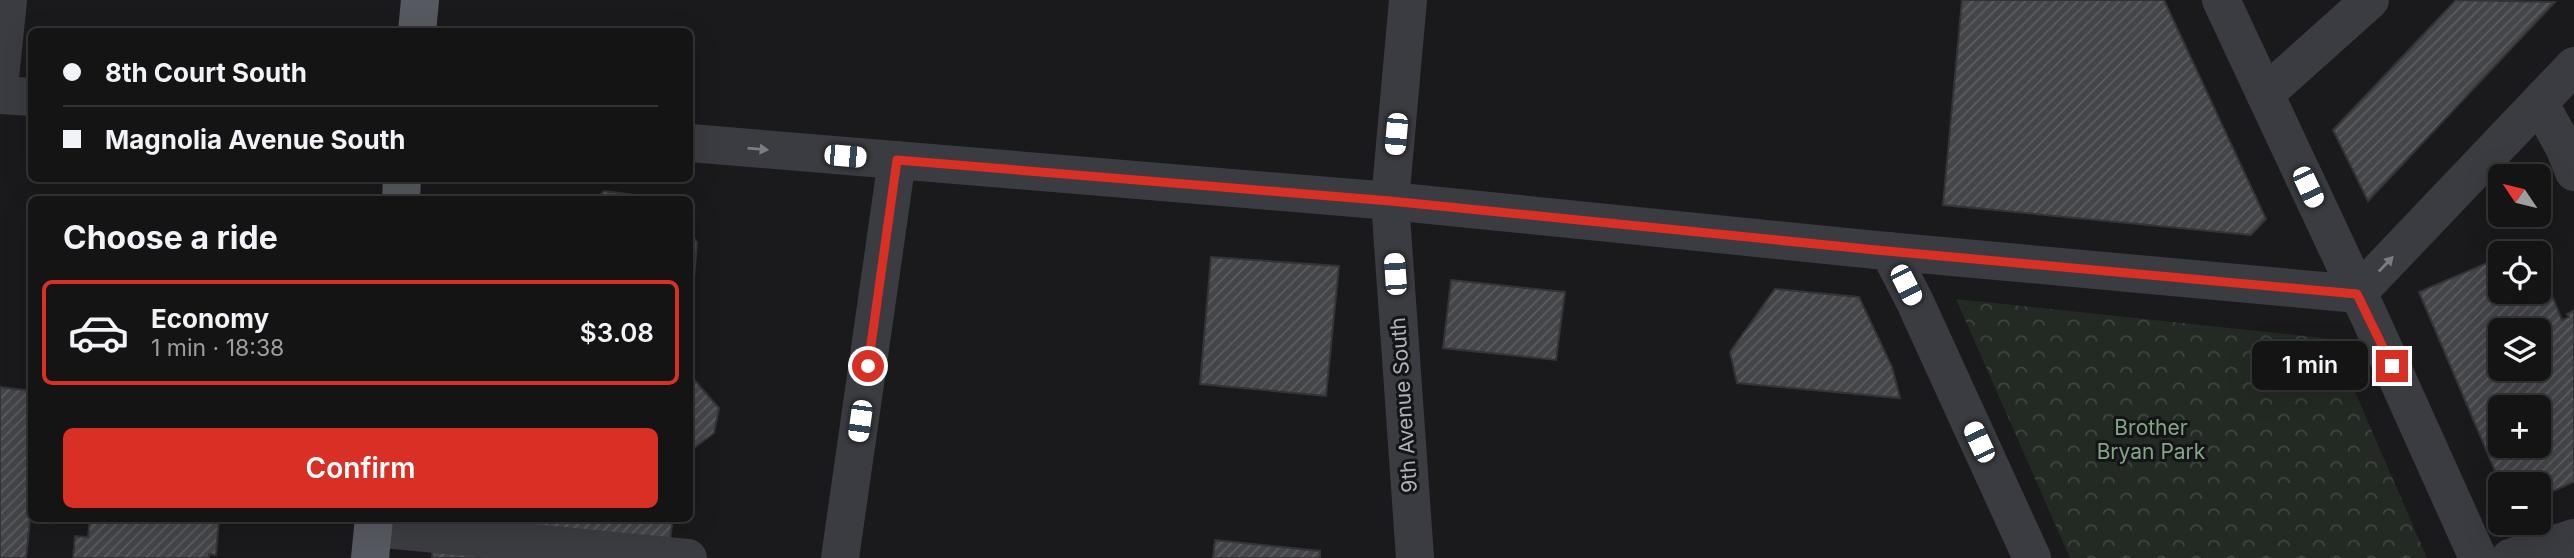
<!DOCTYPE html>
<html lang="en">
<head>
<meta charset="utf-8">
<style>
	:root { --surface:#141415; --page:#212122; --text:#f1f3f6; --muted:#9d9ea0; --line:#333334; --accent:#d93025 }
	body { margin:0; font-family:Inter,sans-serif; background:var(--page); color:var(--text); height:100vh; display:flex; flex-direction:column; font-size:26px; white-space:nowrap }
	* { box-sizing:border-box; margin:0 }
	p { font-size:23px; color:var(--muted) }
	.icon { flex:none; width:38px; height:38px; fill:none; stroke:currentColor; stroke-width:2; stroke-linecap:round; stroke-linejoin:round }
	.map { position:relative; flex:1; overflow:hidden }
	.side { position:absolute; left:28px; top:196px; width:665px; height:326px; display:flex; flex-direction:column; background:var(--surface); border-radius:10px; box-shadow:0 7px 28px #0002,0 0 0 2px var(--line) }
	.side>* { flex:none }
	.hud { position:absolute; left:28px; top:28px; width:665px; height:154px; border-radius:10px; box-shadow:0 7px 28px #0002,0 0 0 2px var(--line); display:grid; align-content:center; height:154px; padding:0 35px; background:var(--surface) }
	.needle { width:46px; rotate:305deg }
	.tools { position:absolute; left:2488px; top:164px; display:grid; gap:14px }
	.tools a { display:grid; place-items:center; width:63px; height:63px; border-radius:10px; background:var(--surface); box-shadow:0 7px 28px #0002,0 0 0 2px var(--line); font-size:35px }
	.end { position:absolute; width:32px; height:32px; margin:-16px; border:9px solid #d93025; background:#fff; box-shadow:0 0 0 4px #fff }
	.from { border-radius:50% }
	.bubble { position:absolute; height:49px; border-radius:10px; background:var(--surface); box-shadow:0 7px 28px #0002,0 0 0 2px var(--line); font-size:23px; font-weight:600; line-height:49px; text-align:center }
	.car { position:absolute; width:21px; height:42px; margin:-21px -10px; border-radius:9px; box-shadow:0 0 5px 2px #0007; background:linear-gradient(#fff 24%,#345 0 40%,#fff 0 76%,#345 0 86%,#fff 0) }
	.hud b { display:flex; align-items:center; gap:24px; height:66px; font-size:26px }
	.hud b+b { border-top:2px solid var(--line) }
	.hud i { width:18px; height:18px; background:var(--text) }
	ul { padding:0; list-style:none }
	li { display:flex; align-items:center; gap:21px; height:105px; margin:0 14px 10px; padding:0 21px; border:4px solid var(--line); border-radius:10px }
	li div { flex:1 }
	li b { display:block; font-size:26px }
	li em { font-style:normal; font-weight:600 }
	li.on { border-color:var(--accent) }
	li>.icon { width:63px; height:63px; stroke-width:1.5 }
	h2 { padding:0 35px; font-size:32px; line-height:84px }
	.action { display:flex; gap:14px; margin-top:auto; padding:14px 35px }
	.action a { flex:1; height:80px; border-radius:10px; background:var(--accent); color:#fff; font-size:28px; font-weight:600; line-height:80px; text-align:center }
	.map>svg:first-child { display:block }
</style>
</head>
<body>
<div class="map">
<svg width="2574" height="558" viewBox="0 0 2574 558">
	<defs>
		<pattern id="park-crowns" width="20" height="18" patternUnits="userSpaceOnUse" patternTransform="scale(1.75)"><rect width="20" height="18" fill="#222a23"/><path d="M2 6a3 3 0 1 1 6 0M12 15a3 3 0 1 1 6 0" fill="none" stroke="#3f4641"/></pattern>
		<pattern id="building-hatch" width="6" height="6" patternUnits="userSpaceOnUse" patternTransform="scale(1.75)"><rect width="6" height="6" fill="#444549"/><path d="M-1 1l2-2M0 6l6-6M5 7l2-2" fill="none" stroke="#5c5d61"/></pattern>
	</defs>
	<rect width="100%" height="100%" fill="#1a1a1c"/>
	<polygon fill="url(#park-crowns)" points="1956,299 2332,339 2427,558 2070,558"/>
	<g fill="url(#building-hatch)" stroke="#343438" stroke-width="2" fill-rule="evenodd">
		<polygon points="1962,0 2164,0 2266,219 2251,235 1943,205"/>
		<polygon points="2456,0 2555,2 2368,201 2333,130"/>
		<polygon points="604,191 665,199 665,200 595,200"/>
		<polygon points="690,232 697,243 690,325"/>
		<polygon points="2531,244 2535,254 2507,254"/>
		<polygon points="1211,257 1339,266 1326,396 1200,384"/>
		<path d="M2501,257V292H2539V264L2562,320L2569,317L2567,314L2574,310V482L2539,497V485H2501L2419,292ZM2501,331H2539V369H2501ZM2501,408H2539V446H2501Z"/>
		<polygon points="1451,280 1565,292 1556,360 1443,348"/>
		<polygon points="1775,289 1859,297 1892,367 1900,398 1737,383 1730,352"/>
		<polygon points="690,375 719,408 714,433 690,451"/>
		<polygon points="0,387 32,391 32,502 26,558 0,558"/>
		<polygon points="90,518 219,518 216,555 209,554 209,558 73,558 75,536 88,537"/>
		<polygon points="463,518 673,518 670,540"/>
		<polygon points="1215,540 1320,551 1320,558 1213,558"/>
		<polygon points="433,546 537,558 432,558"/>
	</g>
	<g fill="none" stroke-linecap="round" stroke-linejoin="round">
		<g stroke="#3b3c41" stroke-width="38">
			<polyline points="1408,0 1390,201 1415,558"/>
			<polyline points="2221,0 2370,318 2478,558"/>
			<polyline points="0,78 8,0"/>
			<polyline points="2265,94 2370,0"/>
			<polyline points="0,95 32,97"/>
			<polyline points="2540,104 2564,147 2574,172"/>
			<polyline points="690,143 1390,201 1876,250 2357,294 2574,66"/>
			<polyline points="1889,251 1915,302 2032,558"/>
			<polyline points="373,528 688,558"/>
			<polyline points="840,558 897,160"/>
			<polyline points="2510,558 2574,538"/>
		</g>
		<g stroke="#575960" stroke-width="38">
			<polyline points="417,32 420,0"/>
			<polyline points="401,200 402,178"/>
			<polyline points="370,558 374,518"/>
		</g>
	</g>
	<defs><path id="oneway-solid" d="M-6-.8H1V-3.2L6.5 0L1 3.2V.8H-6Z" transform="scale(1.75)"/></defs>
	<g fill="#7a7c84">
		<use href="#oneway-solid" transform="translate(758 149) rotate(5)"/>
		<use href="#oneway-solid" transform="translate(2386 264) rotate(-46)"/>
	</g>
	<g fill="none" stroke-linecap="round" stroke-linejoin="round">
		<polyline stroke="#d93025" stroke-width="9" points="868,366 897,160 1390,201 1876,250 2357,294 2392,366"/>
	</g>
	<g text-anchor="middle" stroke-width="6" stroke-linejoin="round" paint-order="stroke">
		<g font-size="21" fill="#adb1bb" stroke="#151517">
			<text transform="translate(1404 405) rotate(-94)" y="7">9th Avenue South</text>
		</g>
		<g font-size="21" fill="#84a686" stroke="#151517">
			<text x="2151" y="435">Brother<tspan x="2151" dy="24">Bryan Park</tspan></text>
		</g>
	</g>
</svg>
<div class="tools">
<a><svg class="needle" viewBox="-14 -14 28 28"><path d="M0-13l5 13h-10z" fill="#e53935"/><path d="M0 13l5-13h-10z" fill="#9d9ea0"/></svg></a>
<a><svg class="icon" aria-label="locate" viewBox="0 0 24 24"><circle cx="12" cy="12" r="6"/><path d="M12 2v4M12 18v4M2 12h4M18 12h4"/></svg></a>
<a><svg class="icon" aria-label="layers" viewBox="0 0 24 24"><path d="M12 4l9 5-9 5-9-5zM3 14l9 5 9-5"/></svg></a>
<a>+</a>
<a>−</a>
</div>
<i class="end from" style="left:868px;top:366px"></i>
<i class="end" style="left:2392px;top:366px"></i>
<div class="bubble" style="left:2252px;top:341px;width:116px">1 min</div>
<i class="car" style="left:1396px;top:134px;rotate:185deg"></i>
<i class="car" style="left:845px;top:156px;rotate:95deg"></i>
<i class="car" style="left:2308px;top:187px;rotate:155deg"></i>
<i class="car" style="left:1395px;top:274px;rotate:356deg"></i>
<i class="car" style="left:1906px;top:285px;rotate:153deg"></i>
<i class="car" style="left:860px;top:421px;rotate:188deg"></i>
<i class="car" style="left:1979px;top:442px;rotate:335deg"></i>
<div class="hud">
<b><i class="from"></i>8th Court South</b>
<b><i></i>Magnolia Avenue South</b>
</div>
<section class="side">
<h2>Choose a ride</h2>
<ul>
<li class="on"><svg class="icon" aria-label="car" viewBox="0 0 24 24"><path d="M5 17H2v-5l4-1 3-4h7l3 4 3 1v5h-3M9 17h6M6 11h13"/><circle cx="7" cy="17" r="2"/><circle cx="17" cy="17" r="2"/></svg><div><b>Economy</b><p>1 min · 18:38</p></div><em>$3.08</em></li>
</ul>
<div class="action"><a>Confirm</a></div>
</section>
</div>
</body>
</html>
